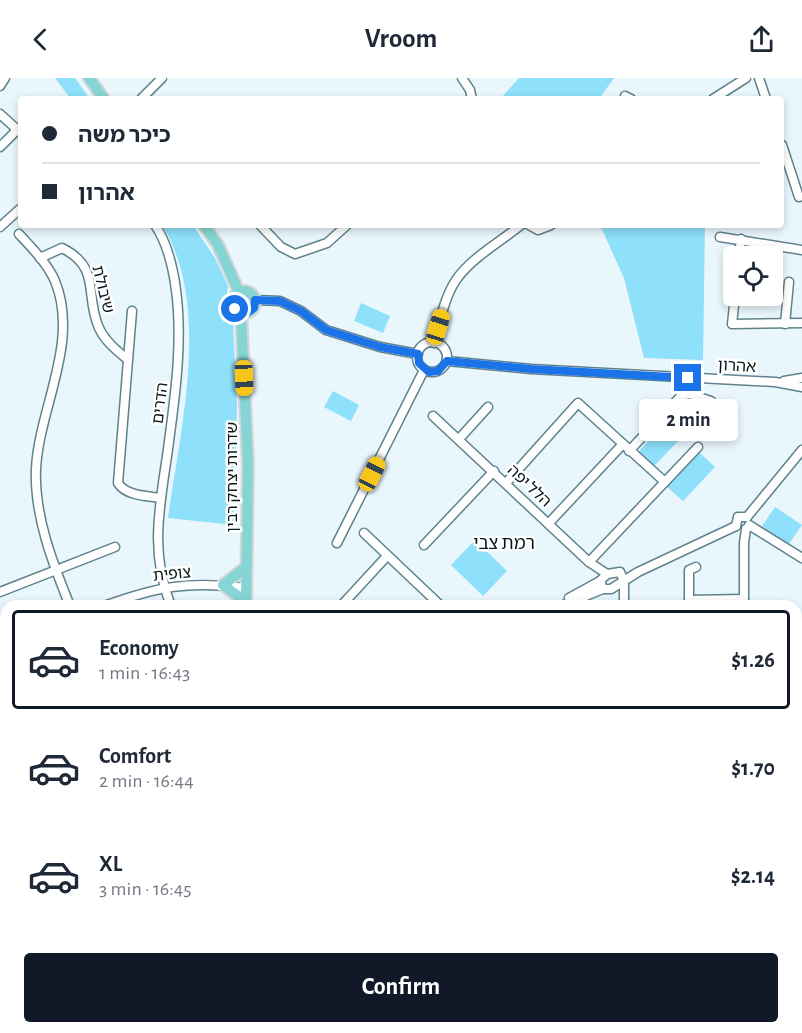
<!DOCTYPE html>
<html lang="en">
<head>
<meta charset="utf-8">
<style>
	:root { --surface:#fff; --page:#f6f6f7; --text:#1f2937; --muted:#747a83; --line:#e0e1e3; --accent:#111827 }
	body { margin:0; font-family:"Alegreya Sans","Noto Sans Hebrew",sans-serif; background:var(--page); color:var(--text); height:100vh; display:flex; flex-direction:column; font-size:22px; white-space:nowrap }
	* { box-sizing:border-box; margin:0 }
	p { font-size:20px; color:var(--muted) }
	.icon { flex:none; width:33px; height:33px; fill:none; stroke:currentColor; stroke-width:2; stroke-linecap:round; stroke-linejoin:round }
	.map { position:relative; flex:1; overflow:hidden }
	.side { position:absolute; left:0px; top:522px; width:802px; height:434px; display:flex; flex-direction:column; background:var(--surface); border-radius:18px 18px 0 0; box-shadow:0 3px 9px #0003 }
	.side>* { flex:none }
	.top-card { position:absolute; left:18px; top:18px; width:766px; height:132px; border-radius:6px; box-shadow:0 3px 9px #0003; display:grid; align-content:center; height:132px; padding:0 24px; background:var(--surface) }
	.controls { position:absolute; left:723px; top:168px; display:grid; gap:12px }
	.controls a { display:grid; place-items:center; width:60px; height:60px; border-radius:6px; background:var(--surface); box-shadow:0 3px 9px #0003; font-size:30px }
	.end { position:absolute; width:27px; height:27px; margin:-14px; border:8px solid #1a73e8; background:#fff; box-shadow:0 0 0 3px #fff }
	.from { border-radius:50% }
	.bubble { position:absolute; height:42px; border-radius:6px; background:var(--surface); box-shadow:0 3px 9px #0003; font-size:20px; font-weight:700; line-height:42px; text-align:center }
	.car { position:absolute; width:18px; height:36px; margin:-18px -9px; border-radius:8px; box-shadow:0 0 4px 2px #0007; background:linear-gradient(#f5c518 24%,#345 0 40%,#f5c518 0 76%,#345 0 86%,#f5c518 0) }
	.top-card b { display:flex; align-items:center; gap:21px; height:57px; font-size:22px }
	.top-card b+b { border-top:2px solid var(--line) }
	.top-card i { width:15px; height:15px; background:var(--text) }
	ul { padding:10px 0 0; list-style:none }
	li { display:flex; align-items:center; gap:18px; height:99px; margin:0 12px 9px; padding:0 12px; border:3px solid transparent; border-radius:6px }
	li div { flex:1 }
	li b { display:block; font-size:22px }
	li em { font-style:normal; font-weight:700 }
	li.on { border-color:var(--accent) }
	li>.icon { width:54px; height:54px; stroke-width:1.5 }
	.button { display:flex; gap:12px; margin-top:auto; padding:12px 24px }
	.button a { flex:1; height:69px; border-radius:6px; background:var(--accent); color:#fff; font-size:24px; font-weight:700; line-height:69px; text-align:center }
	header { display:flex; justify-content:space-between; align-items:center; height:78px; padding:0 24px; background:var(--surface); font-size:27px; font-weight:700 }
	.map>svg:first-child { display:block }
</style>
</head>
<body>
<header><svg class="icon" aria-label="back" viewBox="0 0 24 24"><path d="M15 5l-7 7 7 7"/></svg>Vroom<svg class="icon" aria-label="share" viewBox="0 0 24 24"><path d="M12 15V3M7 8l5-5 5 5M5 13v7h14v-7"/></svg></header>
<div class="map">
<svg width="802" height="955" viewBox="0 0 802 955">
	<rect width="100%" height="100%" fill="#e9f7fd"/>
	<g fill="#8ee0fb">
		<polygon points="55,0 75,0 90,21 71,21"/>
		<polygon points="519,0 614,0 599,21 500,21"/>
		<path d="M162,147H193L215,180L228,208L226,222L233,245L237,327L234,447L168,440C180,353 212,226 162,147Z"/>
		<polygon points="600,147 705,147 703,282 644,280 624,200"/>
		<polygon points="361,225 390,238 383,255 354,243"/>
		<polygon points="333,313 359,327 351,343 324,329"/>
		<polygon points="670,340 686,355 654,388 638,374"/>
		<polygon points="698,373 715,389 683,423 666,408"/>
		<polygon points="775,429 802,447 789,466 762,448"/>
		<polygon points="475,462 507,493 483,518 451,487"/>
		<polygon points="797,764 802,767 802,955 765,955 761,950 796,950"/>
	</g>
	<polygon fill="#53d1f5" points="0,851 6,860 6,950 55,950 51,955 0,955"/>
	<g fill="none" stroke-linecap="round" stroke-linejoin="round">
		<polyline stroke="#697eb8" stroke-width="2" points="0,924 6,923"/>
		<defs>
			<g id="minor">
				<polyline points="462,0 470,12 472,21"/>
				<polyline points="759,0 766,21"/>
				<polyline points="0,8 5,0"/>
				<polyline points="625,18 631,21"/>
				<polyline points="141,21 162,0"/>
				<polyline points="713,21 746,0"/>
				<polyline points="0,36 21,55"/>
				<polyline points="782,67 799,119"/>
				<polyline points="0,69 17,52"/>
				<path d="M155,147C168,166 173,189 176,212C183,265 175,318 168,371C160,428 149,473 171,528"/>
				<polyline points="260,147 281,169 295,176 327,165 347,147"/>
				<polyline points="529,147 538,152 551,147"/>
				<polyline points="0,149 21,130"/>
				<path d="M19,156C32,170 47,185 55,203C80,264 39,330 36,391C34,438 53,486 70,528"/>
				<polyline points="720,159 802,172"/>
				<polyline points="739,178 741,161"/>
				<path d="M40,180L62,170C102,190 84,217 99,250C105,263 116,272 127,281"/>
				<polyline points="735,218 732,246 802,245"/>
				<polyline points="255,222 280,223 301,233 326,252 380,269 418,276"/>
				<path d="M132,233L118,405C126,418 147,418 161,420"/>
				<polyline points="785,246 789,204"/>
				<circle cx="432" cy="279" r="15"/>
				<path d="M434,265C440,244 444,220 456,202C471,180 500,164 521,147"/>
				<polyline points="447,283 531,291 775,304 802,309"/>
				<polyline points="784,303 802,300"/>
				<polyline points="433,338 589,484 607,496"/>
				<polyline points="459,361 488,329"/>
				<polyline points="629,373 680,319 689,316 711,323"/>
				<polyline points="506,405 578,325 665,404"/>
				<polyline points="747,439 802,372"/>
				<polyline points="549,445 622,367"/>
				<polyline points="749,447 802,480"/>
				<polyline points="736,448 738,439 747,439"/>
				<polyline points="364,455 441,528"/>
				<polyline points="337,465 424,292"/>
				<polyline points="424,467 494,393"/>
				<polyline points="589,484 698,369"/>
				<polyline points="603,511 600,503 607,496 620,494 624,503 624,528"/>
				<polyline points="0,514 115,469"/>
				<polyline points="569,520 600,503"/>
				<polyline points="689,522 744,521"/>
				<path d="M104,528C159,508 188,503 246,510"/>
				<polyline points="341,528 387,478"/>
				<polyline points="561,528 603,511 611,511 638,494 736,448"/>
				<polyline points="689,528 689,492 696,489"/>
				<polyline points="744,528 744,465 746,451"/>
				<polyline points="796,558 798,555"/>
				<polyline points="0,573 6,570"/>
				<polyline points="796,604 802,599"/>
				<polyline points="0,628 6,638"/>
				<polyline points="796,676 802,679"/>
				<polyline points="796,734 802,737"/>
				<polyline points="0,752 6,753"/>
				<polyline points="176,950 183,955"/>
				<polyline points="275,950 287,955"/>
				<polyline points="371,950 372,955"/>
				<polyline points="117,951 118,950"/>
				<polyline points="330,955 336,950"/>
			</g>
			<g id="major">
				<polyline points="89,0 104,21"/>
				<polyline points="204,147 218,167 239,214"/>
				<circle cx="244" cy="224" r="11"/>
				<polyline points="241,235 248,387 246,528"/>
				<polyline points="242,528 238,518 223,507 246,489"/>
				<polyline points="796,745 802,749"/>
			</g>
		</defs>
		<use href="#minor" stroke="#5f828d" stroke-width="11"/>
		<use href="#major" stroke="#d3d5d6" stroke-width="14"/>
		<use href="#minor" stroke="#fff" stroke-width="8"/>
		<use href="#major" stroke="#86d5d5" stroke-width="10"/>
	</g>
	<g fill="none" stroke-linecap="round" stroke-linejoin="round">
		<polyline stroke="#1a73e8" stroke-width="8" points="235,231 247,235 254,230 255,222 280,223 301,233 326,252 380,269 418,276 419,285 429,294 438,293 447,283 531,291 688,300"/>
	</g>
	<g text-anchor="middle" stroke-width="5" stroke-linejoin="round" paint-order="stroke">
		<g font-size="16" fill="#08161a" stroke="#fff">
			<text transform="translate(104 211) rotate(76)" y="6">שיבולת</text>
			<text transform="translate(737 287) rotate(3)" y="6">אהרון</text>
			<text transform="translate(159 325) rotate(-83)" y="6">הדרים</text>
			<text transform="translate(231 399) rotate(-90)" y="6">שדרות יצחק רבין</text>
			<text transform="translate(530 407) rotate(43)" y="6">הלל יפה</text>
			<text transform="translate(172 495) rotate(-6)" y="6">צופית</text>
		</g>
		<g font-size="18" fill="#08161a" stroke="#fff">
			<text x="504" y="471">רמת צבי</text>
		</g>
	</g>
</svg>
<div class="controls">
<a><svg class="icon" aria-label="locate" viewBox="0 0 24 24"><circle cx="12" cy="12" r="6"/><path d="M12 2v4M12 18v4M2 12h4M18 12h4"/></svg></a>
</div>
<i class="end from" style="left:235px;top:231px"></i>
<i class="end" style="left:688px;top:300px"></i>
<div class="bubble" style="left:639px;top:321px;width:99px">2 min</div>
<i class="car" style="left:438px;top:249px;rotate:17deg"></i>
<i class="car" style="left:244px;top:300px;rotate:178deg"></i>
<i class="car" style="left:372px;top:396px;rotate:27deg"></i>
<div class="top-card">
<b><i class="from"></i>כיכר משה</b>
<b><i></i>אהרון</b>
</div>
<section class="side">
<ul>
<li class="on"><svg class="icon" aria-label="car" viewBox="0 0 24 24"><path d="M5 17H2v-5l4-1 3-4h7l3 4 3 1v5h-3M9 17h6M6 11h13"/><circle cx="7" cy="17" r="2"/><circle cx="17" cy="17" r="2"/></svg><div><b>Economy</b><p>1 min · 16:43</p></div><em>$1.26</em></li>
<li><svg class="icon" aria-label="car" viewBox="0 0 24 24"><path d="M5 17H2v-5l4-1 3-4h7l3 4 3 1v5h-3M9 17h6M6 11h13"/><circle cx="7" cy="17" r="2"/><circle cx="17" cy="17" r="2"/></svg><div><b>Comfort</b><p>2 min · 16:44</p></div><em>$1.70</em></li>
<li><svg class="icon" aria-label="car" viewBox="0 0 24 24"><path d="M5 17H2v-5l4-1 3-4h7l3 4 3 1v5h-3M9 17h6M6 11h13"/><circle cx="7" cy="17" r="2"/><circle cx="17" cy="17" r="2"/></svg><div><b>XL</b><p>3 min · 16:45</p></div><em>$2.14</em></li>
</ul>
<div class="button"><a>Confirm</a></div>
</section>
</div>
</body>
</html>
